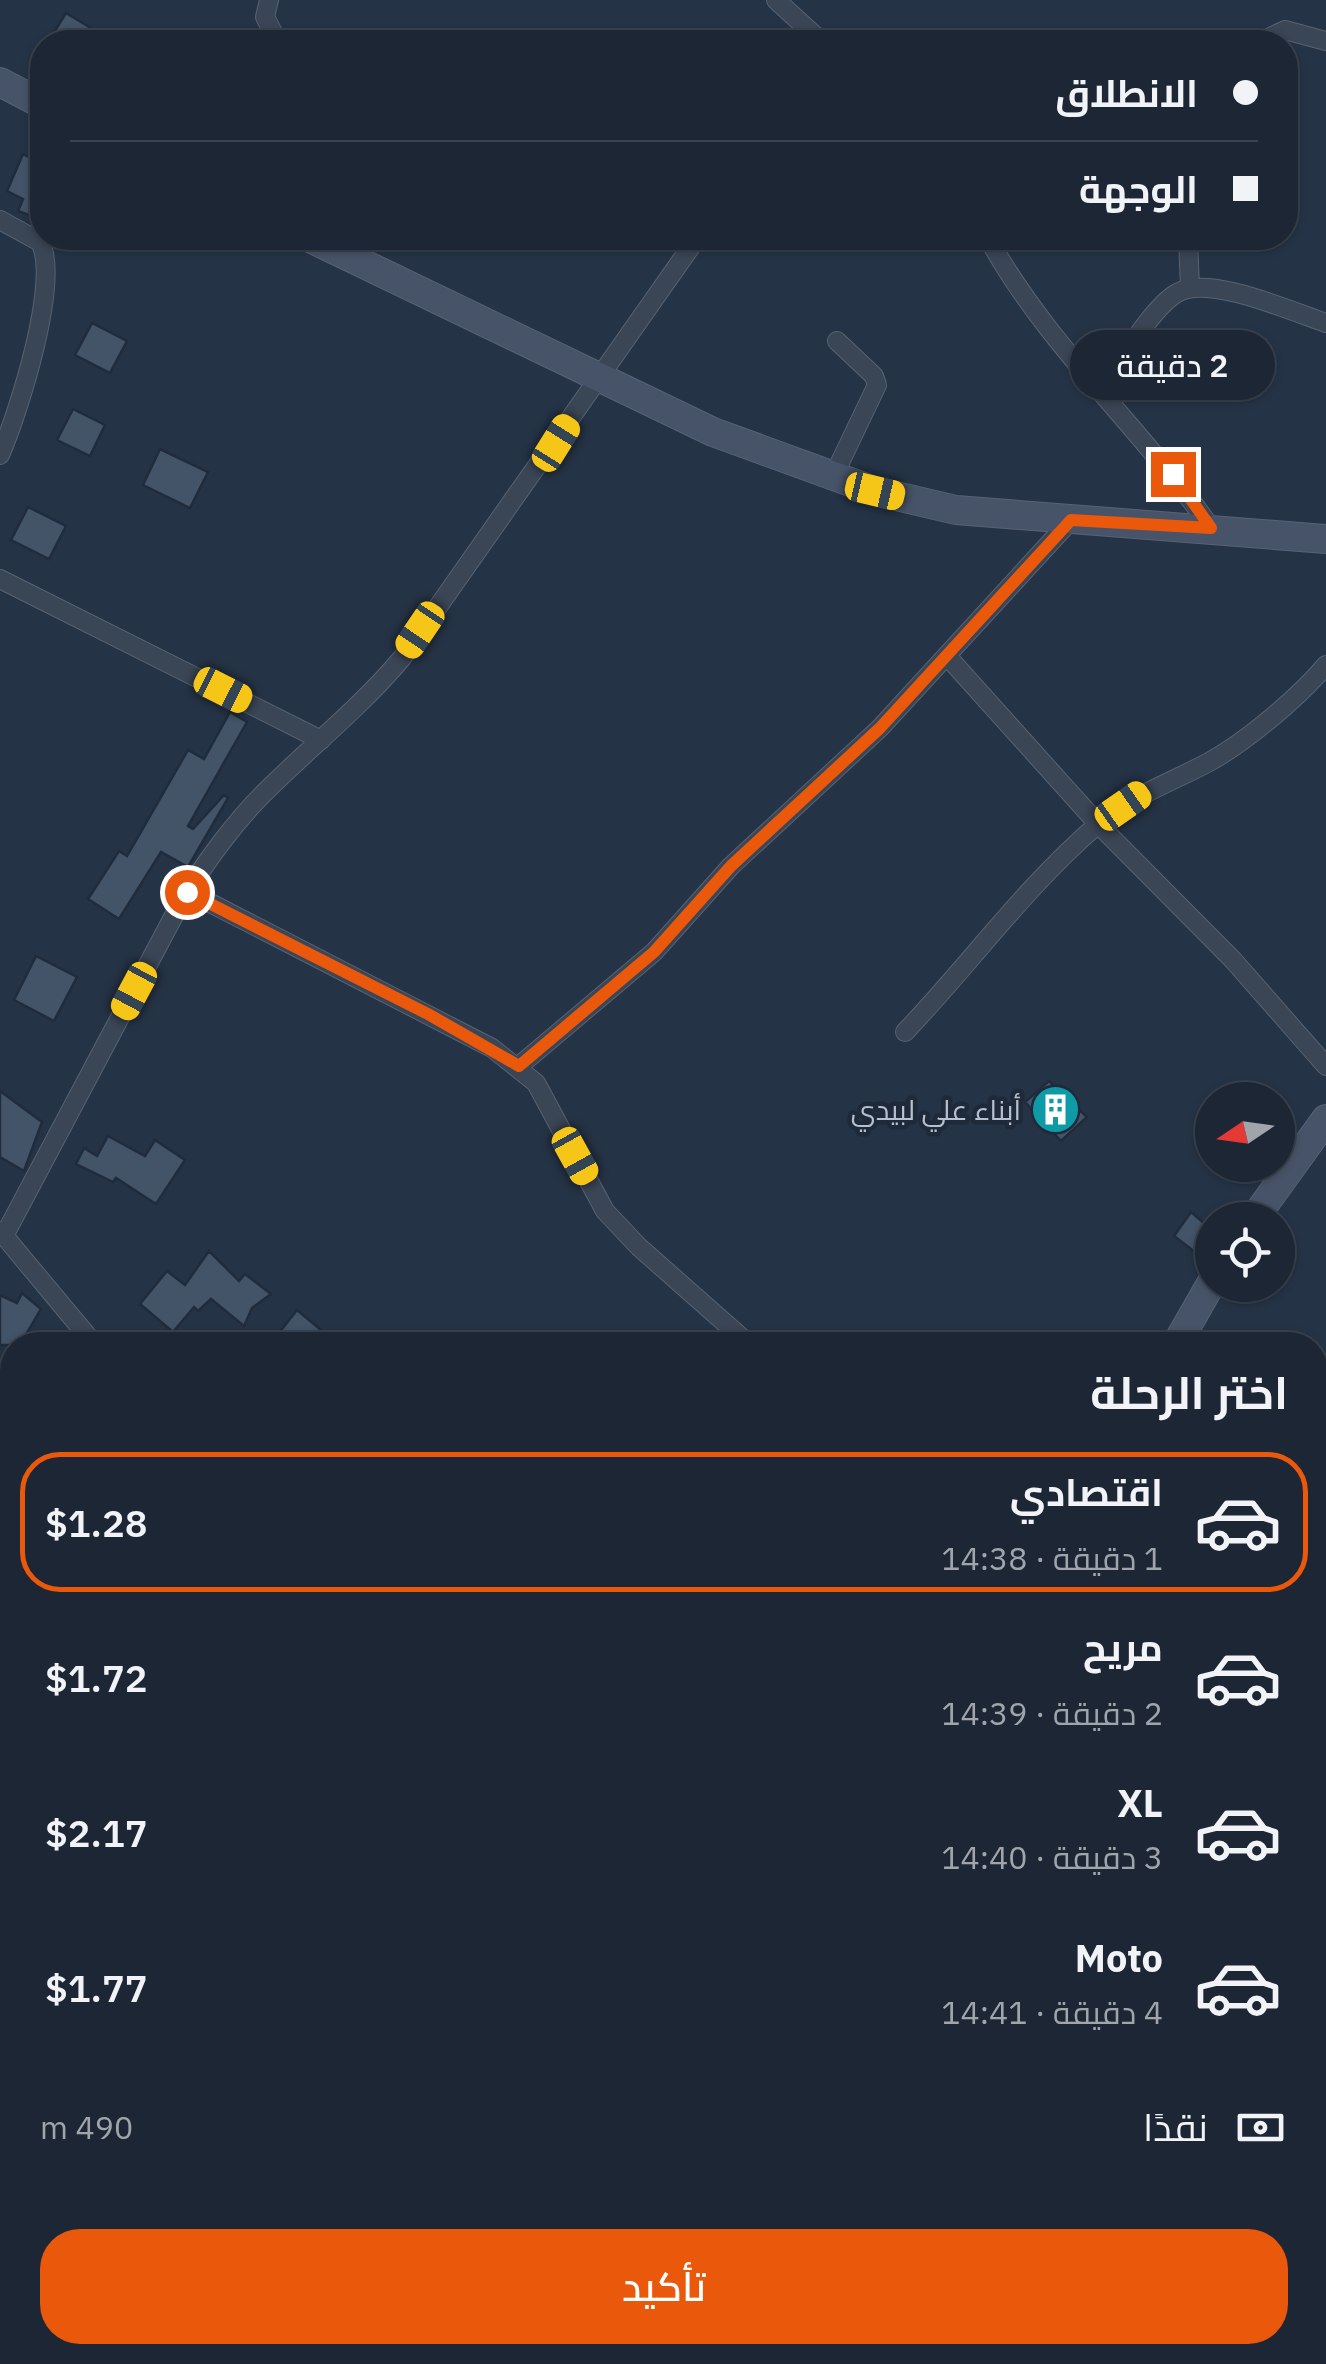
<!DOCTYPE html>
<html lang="ar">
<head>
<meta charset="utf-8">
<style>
	:root { --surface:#1c2634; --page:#252e3c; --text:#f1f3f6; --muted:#a0a5ac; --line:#3a434f; --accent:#ea580c }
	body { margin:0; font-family:"IBM Plex Sans",Cairo,sans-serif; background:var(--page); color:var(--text); direction:rtl; height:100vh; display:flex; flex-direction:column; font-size:38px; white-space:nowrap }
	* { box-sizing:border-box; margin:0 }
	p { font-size:32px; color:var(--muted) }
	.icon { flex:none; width:55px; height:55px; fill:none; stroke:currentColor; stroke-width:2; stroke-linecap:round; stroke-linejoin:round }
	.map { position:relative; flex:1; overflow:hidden; direction:ltr }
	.sheet { position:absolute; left:0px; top:1332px; width:1328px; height:1032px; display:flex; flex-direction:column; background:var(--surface); border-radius:40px 40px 0 0; box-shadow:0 2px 8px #0004,0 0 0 2px var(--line); direction:rtl }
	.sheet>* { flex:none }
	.top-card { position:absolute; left:30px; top:30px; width:1268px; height:220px; border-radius:40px; box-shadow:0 2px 8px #0004,0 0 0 2px var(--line); direction:rtl; display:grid; align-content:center; height:220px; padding:0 40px; background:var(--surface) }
	.needle { width:65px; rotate:257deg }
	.buttons { position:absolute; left:1195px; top:1082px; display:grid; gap:20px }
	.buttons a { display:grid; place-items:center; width:100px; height:100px; border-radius:50%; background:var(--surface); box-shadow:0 2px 8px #0004,0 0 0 2px var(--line); font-size:50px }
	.end { position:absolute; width:45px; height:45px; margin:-22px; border:12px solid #ea580c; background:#fff; box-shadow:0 0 0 5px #fff }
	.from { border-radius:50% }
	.bubble { position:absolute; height:70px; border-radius:35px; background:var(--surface); box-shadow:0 2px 8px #0004,0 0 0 2px var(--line); font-size:32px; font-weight:600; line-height:70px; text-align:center; direction:rtl }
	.car { position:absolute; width:30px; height:60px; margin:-30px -15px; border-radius:12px; box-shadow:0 0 8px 2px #0007; background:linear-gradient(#f5c518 24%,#345 0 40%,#f5c518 0 76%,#345 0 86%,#f5c518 0) }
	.top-card b { display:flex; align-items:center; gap:35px; height:95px; font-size:38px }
	.top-card b+b { border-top:2px solid var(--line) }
	.top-card i { width:25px; height:25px; background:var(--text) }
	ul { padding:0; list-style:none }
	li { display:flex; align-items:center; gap:30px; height:140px; margin:0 20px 15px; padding:0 20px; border:5px solid transparent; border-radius:40px }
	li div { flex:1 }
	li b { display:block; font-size:38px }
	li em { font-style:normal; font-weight:600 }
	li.current { border-color:var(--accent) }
	li>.icon { width:90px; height:90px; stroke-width:1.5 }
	h2 { padding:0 40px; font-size:45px; line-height:120px }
	.pay { display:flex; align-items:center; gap:25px; height:110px; padding:0 40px; font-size:38px }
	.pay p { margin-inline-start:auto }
	.button { display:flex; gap:20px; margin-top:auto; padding:20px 40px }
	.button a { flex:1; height:115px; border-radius:40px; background:var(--accent); color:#fff; font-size:40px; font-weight:600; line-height:115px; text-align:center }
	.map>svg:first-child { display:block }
</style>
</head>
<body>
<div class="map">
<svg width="1326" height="2364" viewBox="0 0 1326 2364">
	<rect width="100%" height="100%" fill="#253346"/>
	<g fill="#435368" stroke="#202c3c" stroke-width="2.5">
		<polygon points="66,13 99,33 93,42 48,42"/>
		<polygon points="23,154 42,163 42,220 18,211 23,199 7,191"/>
		<polygon points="92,323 127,341 110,373 75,355"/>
		<polygon points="73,409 105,425 90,456 57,440"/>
		<polygon points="160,449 208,472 190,508 143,485"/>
		<polygon points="28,507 66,526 49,559 11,540"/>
		<polygon points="230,712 247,722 188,826 193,829 224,795 228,798 188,867 161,852 119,919 88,899 119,851 127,856 188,750 204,759"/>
		<polygon points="36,956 77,977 54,1021 14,1000"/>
		<polygon points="1049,1081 1087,1117 1061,1141 1025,1102"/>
		<polygon points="0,1091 42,1122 24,1171 0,1157"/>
		<polygon points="108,1136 145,1156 155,1140 185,1160 156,1204 116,1178 113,1182 76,1164 84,1148 97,1156"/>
		<polygon points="1191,1212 1212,1230 1212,1265 1174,1236"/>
		<polygon points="209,1251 239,1281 245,1274 271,1294 252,1308 244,1326 211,1299 198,1311 194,1307 173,1332 140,1304 167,1271 185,1285"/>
		<polygon points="22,1293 41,1309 20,1345 0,1345 0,1295 17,1303"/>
		<polygon points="297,1310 321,1330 311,1334 324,1345 283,1345 279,1333"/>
	</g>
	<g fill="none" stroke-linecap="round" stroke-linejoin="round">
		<defs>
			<g id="street">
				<polyline points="269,0 265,17 278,42"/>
				<polyline points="776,0 822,42"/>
				<polyline points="1260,42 1285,30 1326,41"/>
				<path d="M0,220L40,242C61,280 18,414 0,455"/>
				<path d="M988,238C1047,346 1141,427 1211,528"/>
				<polyline points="1188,238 1190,288"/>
				<path d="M1100,390C1119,365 1151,308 1177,293C1208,274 1293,312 1326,323"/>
				<polyline points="833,477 877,385 874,376 837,341"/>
				<polyline points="0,579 321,740"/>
				<polyline points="947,656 1098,824 1233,960 1326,1066"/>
				<polyline points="187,891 492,1048 536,1083 605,1211 639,1247 750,1345"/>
				<path d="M905,1032C970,964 1025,887 1097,825C1131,796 1170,783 1209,762C1246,742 1299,697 1326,665"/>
				<polyline points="519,1066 654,952 731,866 880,728 1071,520"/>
				<polyline points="0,1231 95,1345"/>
				<path d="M4,1236L187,891C210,857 234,823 263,794C309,748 360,708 402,658L697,238"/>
				<polyline points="1315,1489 1326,1496"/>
				<polyline points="0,1517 12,1496"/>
				<polyline points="0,1595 12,1604"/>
				<polyline points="0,1892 12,1878"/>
				<polyline points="1315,2208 1326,2214"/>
				<polyline points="0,2292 12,2302"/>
				<polyline points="78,2352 96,2364"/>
				<polyline points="1176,2352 1192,2364"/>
				<polyline points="165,2364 173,2352"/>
				<polyline points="647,2364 657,2352"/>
				<polyline points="1021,2364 1028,2352"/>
			</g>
			<g id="secondary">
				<polyline points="0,82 42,104"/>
				<polyline points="310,238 713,432 875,491 956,510 1326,539"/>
				<polyline points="1253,1220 1326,1119"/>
				<polyline points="1176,1345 1212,1282"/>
				<polyline points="427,2364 434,2352"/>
			</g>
		</defs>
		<use href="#street" stroke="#586372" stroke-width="20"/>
		<use href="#secondary" stroke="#586372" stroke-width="30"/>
		<use href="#street" stroke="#3a4555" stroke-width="18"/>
		<use href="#secondary" stroke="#475368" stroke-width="28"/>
	</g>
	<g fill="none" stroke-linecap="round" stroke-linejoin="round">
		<polyline stroke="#ea580c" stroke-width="12" points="187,892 428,1014 519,1066 654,952 731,866 880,728 1071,520 1211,528 1173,474"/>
	</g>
	<defs>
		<symbol id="building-disc" viewBox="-11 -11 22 22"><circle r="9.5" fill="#0f9aa8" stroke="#1e2a3a"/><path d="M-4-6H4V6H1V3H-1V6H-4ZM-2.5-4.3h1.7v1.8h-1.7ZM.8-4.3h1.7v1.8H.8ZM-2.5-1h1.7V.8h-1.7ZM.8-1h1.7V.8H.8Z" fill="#fff"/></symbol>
	</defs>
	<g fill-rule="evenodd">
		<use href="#building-disc" x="1028" y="1082" width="55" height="55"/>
	</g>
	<g text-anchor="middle" stroke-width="9" stroke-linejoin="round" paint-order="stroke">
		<g font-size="28" fill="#b7c0ce" stroke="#1e2a3a" text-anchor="end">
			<text x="1021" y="1120">أبناء علي لبيدي</text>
		</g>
	</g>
</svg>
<div class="buttons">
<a><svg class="needle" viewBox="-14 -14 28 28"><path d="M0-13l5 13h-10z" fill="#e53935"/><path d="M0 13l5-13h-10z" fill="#a0a5ac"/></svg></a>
<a><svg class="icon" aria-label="locate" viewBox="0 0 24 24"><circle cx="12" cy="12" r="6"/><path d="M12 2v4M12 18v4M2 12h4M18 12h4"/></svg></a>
</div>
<i class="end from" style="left:187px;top:892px"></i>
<i class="end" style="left:1173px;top:474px"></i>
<div class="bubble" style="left:1070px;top:330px;width:205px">2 دقيقة</div>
<i class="car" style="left:556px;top:443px;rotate:32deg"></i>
<i class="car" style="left:875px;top:491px;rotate:103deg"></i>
<i class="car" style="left:420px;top:630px;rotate:214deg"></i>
<i class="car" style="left:223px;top:690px;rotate:117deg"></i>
<i class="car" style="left:1123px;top:806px;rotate:55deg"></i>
<i class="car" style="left:134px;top:991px;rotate:208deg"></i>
<i class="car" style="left:575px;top:1156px;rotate:151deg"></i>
<div class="top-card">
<b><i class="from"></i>الانطلاق</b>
<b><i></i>الوجهة</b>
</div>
<section class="sheet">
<h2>اختر الرحلة</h2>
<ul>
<li class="current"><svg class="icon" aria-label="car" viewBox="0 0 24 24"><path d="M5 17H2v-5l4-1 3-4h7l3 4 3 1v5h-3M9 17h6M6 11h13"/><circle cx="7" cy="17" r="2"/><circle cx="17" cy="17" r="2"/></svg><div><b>اقتصادي</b><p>1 دقيقة · 14:38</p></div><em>$1.28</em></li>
<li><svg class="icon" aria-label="car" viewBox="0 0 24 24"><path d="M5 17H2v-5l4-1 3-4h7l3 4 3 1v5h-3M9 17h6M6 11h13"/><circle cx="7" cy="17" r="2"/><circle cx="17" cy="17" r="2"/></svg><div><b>مريح</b><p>2 دقيقة · 14:39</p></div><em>$1.72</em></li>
<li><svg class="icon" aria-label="car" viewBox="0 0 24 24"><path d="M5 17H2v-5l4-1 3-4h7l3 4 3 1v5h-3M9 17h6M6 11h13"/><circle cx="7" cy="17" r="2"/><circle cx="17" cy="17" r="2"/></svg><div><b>XL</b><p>3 دقيقة · 14:40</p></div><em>$2.17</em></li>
<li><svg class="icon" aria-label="car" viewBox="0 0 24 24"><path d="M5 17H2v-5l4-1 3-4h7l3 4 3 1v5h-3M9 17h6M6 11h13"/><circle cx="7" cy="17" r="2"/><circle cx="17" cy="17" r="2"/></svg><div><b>Moto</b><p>4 دقيقة · 14:41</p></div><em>$1.77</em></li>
</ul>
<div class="pay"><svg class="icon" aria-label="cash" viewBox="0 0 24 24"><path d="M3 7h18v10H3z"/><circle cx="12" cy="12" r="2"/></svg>نقدًا<p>490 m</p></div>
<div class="button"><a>تأكيد</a></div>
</section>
</div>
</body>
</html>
